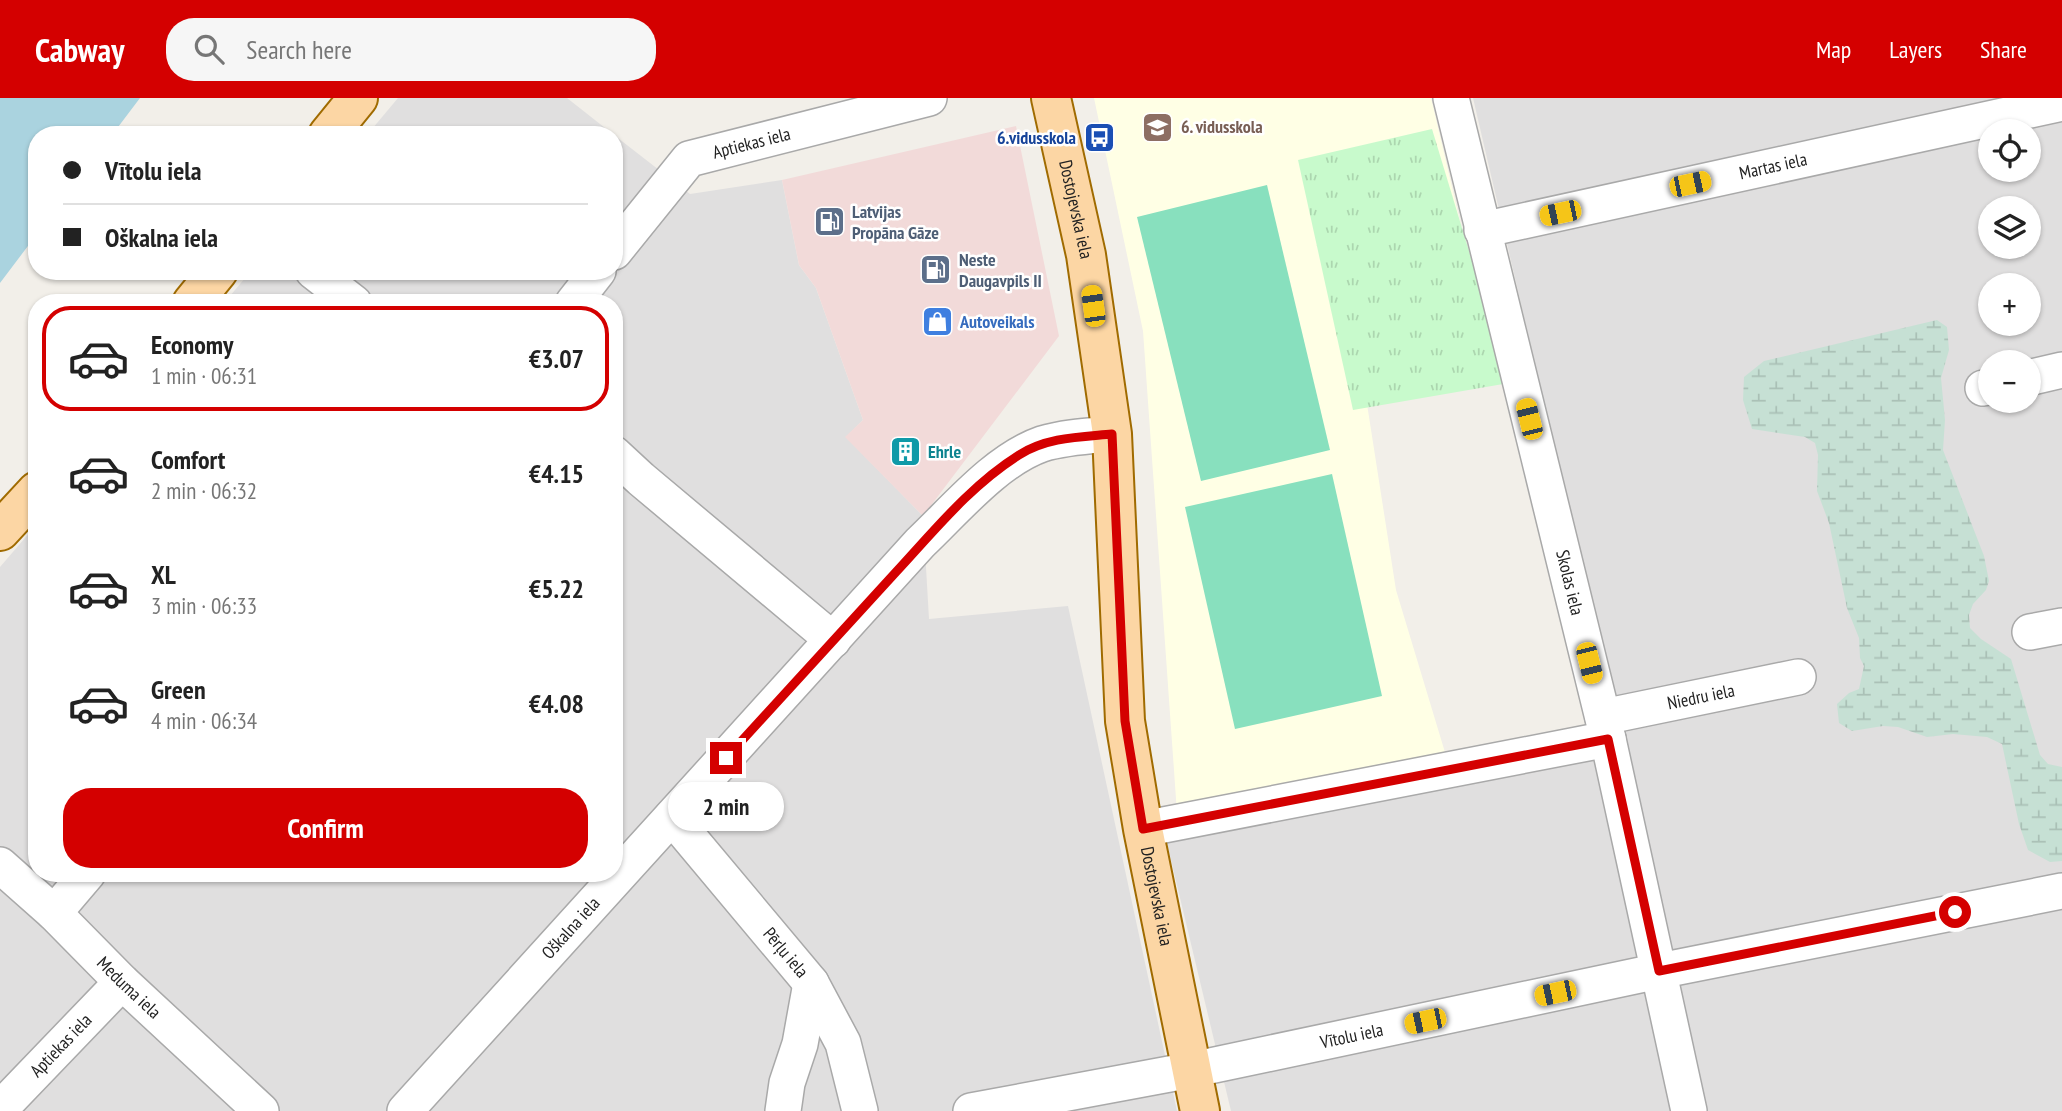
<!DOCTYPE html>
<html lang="en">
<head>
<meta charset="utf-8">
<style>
	:root { --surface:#fff; --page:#f6f6f6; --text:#222; --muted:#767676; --line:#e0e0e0; --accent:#d40000 }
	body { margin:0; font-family:"PT Sans Narrow",sans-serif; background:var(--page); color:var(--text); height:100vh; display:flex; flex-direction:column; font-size:26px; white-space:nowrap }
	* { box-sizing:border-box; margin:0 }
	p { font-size:23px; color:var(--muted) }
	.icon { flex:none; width:38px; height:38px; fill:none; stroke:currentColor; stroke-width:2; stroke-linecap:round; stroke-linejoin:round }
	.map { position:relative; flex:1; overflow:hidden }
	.panel { position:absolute; left:28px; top:196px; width:595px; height:588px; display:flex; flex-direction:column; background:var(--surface); border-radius:28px; box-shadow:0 2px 5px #0004 }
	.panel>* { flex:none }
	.top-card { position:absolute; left:28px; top:28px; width:595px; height:154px; border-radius:28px; box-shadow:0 2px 5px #0004; display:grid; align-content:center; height:154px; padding:0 35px; background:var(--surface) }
	.controls { position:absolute; left:1978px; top:21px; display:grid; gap:14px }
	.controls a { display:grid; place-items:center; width:63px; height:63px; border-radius:50%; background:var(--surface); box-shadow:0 2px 5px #0004; font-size:35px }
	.end { position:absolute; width:32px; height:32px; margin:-16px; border:9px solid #d40000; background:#fff; box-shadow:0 0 0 4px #fff }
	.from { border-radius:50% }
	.bubble { position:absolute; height:49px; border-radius:24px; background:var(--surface); box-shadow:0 2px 5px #0004; font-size:23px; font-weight:700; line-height:49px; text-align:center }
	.car { position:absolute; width:21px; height:42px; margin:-21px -10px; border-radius:9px; box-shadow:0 0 5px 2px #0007; background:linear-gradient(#f5c518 24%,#345 0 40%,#f5c518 0 76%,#345 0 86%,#f5c518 0) }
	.top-card b { display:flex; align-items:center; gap:24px; height:66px; font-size:26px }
	.top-card b+b { border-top:2px solid var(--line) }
	.top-card i { width:18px; height:18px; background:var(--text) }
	ul { padding:12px 0 0; list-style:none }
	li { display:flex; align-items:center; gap:21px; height:105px; margin:0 14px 10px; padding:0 21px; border:4px solid transparent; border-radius:28px }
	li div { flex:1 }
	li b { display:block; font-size:26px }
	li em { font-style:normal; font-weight:700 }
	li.on { border-color:var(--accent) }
	li>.icon { width:63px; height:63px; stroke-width:1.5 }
	.primary-button { display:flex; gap:14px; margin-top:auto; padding:14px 35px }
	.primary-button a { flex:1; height:80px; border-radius:28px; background:var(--accent); color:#fff; font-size:28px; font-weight:700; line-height:80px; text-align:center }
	header { display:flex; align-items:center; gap:42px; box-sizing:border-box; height:98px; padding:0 35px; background:var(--accent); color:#fff }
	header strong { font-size:33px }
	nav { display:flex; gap:38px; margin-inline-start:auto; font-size:24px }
	.search { width:490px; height:63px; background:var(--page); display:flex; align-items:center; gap:18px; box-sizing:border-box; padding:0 24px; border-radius:28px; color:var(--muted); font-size:26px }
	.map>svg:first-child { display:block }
</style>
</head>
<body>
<header>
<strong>Cabway</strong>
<div class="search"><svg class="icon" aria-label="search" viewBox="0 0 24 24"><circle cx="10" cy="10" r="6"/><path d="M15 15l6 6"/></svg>Search here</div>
<nav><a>Map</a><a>Layers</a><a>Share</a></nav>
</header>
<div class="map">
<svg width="2062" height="1013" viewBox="0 0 2062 1013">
	<defs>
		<pattern id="wetland-marsh" width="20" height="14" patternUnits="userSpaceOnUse" patternTransform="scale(1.75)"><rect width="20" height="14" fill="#c6e0d4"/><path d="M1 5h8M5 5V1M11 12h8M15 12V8" fill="none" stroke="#aac0b6"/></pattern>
		<pattern id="park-tufts" width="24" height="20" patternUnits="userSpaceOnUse" patternTransform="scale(1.75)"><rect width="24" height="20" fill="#c8facc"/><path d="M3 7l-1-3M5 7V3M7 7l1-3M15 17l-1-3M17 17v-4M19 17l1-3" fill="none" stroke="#acd6af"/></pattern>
	</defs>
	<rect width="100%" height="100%" fill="#f2efe9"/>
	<g fill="#e0dfdf" fill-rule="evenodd">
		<polygon points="398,0 567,0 614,37 367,37"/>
		<path d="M1473,0H2062V1013H1231L1164,733L1622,639ZM1990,33H2028V72H1990ZM1990,110H2028V149H1990ZM1990,187H2028V226H1990ZM1990,264H2028V303H1990Z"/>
		<polygon points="614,37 690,96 782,82 799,167 816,190 863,322 846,339 923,418 929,521 1068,508 1177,1013 0,1013 0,469 37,426 37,775 614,775 614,205 224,205 251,173 614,173"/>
	</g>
	<polygon fill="#f2dad9" points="1016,28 1059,238 923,418 845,339 863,322 816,190 799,167 782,82"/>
	<polygon fill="#ffffe5" points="1094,0 1431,0 1497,280 1367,306 1396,492 1447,661 1177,715 1143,233"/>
	<polygon fill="url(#wetland-marsh)" points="1937,222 1947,229 1949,252 1941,280 1945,322 1943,352 1984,458 1989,483 1986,492 1973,506 1969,517 1970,530 1981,541 2011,561 2040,657 2048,666 2062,669 2062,763 2050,764 2028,752 2019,726 2002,646 1987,639 1953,636 1927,639 1898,629 1883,628 1852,633 1839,625 1837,606 1849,595 1859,591 1864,568 1860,560 1859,540 1847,510 1829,425 1817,393 1818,357 1815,345 1805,339 1752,331 1743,302 1744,279 1764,263"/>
	<polygon fill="url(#park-tufts)" points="1432,31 1509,285 1353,312 1298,62"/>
	<g fill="#88e0be">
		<polygon points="1267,87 1330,352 1201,383 1137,119"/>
		<polygon points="1332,376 1382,598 1235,631 1185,409"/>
	</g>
	<polygon fill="#aad3df" points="0,0 140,0 112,37 37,37 37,136 0,185"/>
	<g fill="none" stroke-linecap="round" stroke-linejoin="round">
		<defs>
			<g id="street">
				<path id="s1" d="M1451,0L1608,641L1689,1013"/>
				<path id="s2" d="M1482,132L2062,5"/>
				<path id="s3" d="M614,154L689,61L929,0"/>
				<polyline points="313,173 354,205"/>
				<polyline points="573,205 598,173"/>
				<polyline points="2028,280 2062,272"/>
				<polyline points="1983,290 1990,289"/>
				<polyline points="614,356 641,381 833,542"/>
				<polyline points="2030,534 2062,528"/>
				<path id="s4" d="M1603,619L1798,579"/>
				<path id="s5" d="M672,719L811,885L843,945L860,1013"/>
				<polyline points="1143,731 1608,641"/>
				<path id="s6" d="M0,767L54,815L122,884L261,1013"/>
				<polyline points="54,815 88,775"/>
				<path id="s7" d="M0,1011L122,884"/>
				<path id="s8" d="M405,1013L920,445C955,412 996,362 1042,346C1065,339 1089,338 1112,336"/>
				<polyline points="783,1013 787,985 800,946 811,885"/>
				<path id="s9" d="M971,1013L1191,972L1659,873L2062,793"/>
			</g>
			<g id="primary">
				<path id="s10" d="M1051,0L1086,157L1112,336L1125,623L1143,731L1200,1013"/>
				<polyline points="328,37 358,0"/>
				<polyline points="192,205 218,173"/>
				<polyline points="0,433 37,393"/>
			</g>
		</defs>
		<use href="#street" stroke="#a9a9a9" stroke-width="38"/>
		<use href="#primary" stroke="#a06b00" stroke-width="42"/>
		<use href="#street" stroke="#fff" stroke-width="35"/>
		<use href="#primary" stroke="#fcd6a4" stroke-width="38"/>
	</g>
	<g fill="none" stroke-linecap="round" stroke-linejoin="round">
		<path stroke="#d40000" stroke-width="9" d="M726,660C782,598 839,536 896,474C934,433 971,387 1019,357C1047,339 1081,339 1112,336L1125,623L1143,731L1608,641L1659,873L1955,814"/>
	</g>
	<defs>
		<symbol id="school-square" viewBox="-11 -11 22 22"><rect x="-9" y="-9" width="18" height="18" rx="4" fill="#8d6e63" stroke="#fff"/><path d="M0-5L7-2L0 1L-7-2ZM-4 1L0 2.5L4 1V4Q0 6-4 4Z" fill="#fff"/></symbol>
		<symbol id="bus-square" viewBox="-11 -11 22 22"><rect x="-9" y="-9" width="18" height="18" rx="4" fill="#1a4fb4" stroke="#fff"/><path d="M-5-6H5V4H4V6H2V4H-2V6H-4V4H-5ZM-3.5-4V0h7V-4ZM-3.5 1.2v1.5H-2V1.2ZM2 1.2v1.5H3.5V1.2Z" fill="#fff"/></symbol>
		<symbol id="fuel-square" viewBox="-11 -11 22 22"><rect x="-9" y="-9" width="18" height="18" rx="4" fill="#5c6f8a" stroke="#fff"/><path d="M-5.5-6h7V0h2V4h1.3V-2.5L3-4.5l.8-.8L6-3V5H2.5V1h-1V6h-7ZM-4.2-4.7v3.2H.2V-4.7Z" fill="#fff"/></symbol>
		<symbol id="shop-square" viewBox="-11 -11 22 22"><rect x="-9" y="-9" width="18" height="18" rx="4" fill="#3f7fe0" stroke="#fff"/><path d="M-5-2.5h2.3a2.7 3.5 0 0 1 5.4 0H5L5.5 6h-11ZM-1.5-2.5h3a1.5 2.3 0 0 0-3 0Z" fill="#fff"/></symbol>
		<symbol id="building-square" viewBox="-11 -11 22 22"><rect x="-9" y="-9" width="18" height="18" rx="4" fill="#0f9aa8" stroke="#fff"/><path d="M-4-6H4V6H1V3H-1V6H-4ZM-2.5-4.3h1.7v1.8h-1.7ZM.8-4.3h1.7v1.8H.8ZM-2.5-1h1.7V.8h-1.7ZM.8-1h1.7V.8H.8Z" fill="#fff"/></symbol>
	</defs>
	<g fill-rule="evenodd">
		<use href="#school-square" x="1140" y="12" width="35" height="35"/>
		<use href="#bus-square" x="1082" y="22" width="35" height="35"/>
		<use href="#fuel-square" x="812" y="106" width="35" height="35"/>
		<use href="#fuel-square" x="918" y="154" width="35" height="35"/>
		<use href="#shop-square" x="920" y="206" width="35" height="35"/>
		<use href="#building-square" x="888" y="336" width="35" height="35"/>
	</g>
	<g text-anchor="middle" stroke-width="5" stroke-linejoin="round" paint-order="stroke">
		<g font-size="18" font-weight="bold" fill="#785e54" stroke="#fff" text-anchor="start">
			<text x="1181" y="35">6. vidusskola</text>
		</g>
		<g font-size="18" font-weight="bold" fill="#164399" stroke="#fff" text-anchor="end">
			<text x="1076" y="46">6.vidusskola</text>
		</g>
		<g font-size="18" fill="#222" stroke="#fff">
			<text dy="6" stroke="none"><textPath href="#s3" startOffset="184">Aptiekas iela</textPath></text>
			<text dy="6" stroke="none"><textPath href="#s2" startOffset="298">Martas iela</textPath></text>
			<text dy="6" stroke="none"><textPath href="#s10" startOffset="114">Dostojevska iela</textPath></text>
			<text dy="6" stroke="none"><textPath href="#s1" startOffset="499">Skolas iela</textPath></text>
			<text dy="6" stroke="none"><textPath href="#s4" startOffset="100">Niedru iela</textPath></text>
			<text dy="6" stroke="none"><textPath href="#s10" startOffset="807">Dostojevska iela</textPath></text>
			<text dy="6" stroke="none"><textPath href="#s8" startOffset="247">Oškalna iela</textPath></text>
			<text dy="6" stroke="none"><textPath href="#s5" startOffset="177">Pērļu iela</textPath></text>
			<text dy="6" stroke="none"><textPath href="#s6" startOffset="178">Meduma iela</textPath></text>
			<text dy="6" stroke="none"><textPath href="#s9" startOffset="388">Vītolu iela</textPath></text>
			<text dy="6" stroke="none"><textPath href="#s7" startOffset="88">Aptiekas iela</textPath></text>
		</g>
		<g font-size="18" font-weight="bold" fill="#4e5e75" stroke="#fff" text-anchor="start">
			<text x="852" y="120">Latvijas<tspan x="852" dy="21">Propāna Gāze</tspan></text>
			<text x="959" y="168">Neste<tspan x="959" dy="21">Daugavpils II</tspan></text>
		</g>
		<g font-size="18" font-weight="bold" fill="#366cbe" stroke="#fff" text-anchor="start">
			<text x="960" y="230">Autoveikals</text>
		</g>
		<g font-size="18" font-weight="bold" fill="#0d838f" stroke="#fff" text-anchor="start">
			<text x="928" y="360">Ehrle</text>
		</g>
	</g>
</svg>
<div class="controls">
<a><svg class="icon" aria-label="locate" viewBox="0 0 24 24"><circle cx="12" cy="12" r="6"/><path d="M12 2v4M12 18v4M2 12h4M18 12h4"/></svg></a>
<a><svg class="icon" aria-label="layers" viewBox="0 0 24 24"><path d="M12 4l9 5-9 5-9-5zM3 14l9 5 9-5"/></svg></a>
<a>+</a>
<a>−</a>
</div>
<i class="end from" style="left:1955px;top:814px"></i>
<i class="end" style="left:726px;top:660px"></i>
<div class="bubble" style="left:668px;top:684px;width:116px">2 min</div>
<i class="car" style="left:1690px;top:86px;rotate:78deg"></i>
<i class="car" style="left:1560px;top:115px;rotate:258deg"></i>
<i class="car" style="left:1093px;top:208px;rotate:352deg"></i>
<i class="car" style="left:1529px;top:321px;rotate:346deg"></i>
<i class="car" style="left:1589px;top:565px;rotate:166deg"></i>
<i class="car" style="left:1555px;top:895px;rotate:258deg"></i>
<i class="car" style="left:1425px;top:923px;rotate:258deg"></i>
<div class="top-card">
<b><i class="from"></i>Vītolu iela</b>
<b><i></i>Oškalna iela</b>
</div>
<section class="panel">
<ul>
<li class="on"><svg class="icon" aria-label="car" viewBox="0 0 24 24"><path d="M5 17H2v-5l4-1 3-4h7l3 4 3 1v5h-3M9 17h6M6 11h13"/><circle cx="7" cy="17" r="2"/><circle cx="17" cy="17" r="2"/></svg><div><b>Economy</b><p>1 min · 06:31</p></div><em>€3.07</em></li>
<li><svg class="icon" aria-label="car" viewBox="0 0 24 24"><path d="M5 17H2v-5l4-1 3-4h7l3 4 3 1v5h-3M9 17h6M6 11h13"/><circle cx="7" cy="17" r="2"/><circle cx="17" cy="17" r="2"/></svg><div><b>Comfort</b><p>2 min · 06:32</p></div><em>€4.15</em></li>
<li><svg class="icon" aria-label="car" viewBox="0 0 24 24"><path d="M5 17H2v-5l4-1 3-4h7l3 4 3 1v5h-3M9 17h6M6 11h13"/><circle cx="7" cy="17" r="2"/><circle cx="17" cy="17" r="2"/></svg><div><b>XL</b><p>3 min · 06:33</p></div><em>€5.22</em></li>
<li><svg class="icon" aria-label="car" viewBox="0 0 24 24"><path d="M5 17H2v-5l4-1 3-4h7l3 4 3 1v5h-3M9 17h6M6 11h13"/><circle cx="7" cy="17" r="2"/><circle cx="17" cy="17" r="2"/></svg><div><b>Green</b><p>4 min · 06:34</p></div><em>€4.08</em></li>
</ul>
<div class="primary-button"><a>Confirm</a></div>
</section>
</div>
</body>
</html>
